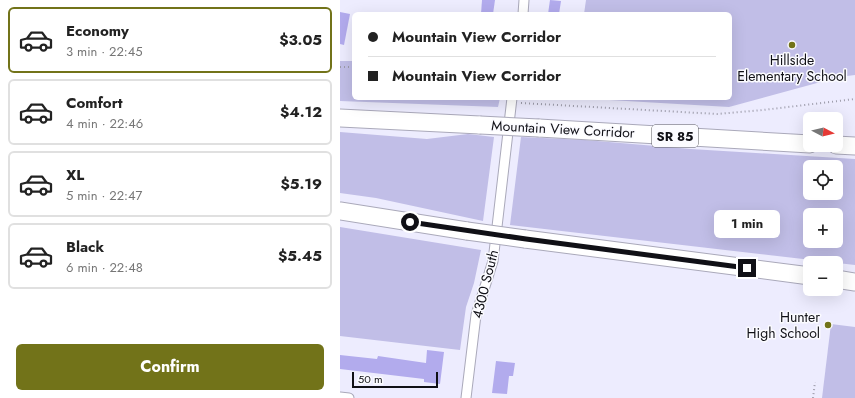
<!DOCTYPE html>
<html lang="en">
<head>
<meta charset="utf-8">
<style>
	:root { --surface:#fff; --page:#f6f6f6; --text:#222; --muted:#767676; --line:#e0e0e0; --accent:#727319 }
	body { margin:0; font-family:Jost,sans-serif; background:var(--page); color:var(--text); height:100vh; display:flex; flex-direction:column; font-size:15px; white-space:nowrap }
	* { box-sizing:border-box; margin:0 }
	p { font-size:13px; color:var(--muted) }
	.icon { flex:none; width:22px; height:22px; fill:none; stroke:currentColor; stroke-width:2; stroke-linecap:round; stroke-linejoin:round }
	.map { position:relative; flex:1; overflow:hidden }
	.details { display:flex; flex-direction:column; background:var(--surface); width:340px }
	.details>* { flex:none }
	.hud { position:absolute; left:12px; top:12px; width:380px; height:88px; border-radius:6px; box-shadow:0 4px 16px #0002; display:grid; align-content:center; height:88px; padding:0 16px; background:var(--surface) }
	.needle { width:26px; rotate:97deg }
	.controls { position:absolute; left:463px; top:112px; display:grid; gap:8px }
	.controls a { display:grid; place-items:center; width:40px; height:40px; border-radius:6px; background:var(--surface); box-shadow:0 4px 16px #0002; font-size:20px }
	.scale { position:absolute; left:12px; bottom:10px; width:86px; box-sizing:border-box; padding-left:4px; border:2px solid #101016; border-top:0; font-size:11px; line-height:14px; white-space:nowrap; color:#101016; -webkit-text-stroke:3px #fbfbff; paint-order:stroke }
	.end { position:absolute; width:18px; height:18px; margin:-9px; border:5px solid #101016; background:#fff; box-shadow:0 0 0 2px #fff }
	.from { border-radius:50% }
	.bubble { position:absolute; height:28px; border-radius:6px; background:var(--surface); box-shadow:0 4px 16px #0002; font-size:13px; font-weight:700; line-height:28px; text-align:center }
	.hud b { display:flex; align-items:center; gap:14px; height:38px; font-size:15px }
	.hud b+b { border-top:1px solid var(--line) }
	.hud i { width:10px; height:10px; background:var(--text) }
	ul { padding:7px 0 0; list-style:none }
	li { display:flex; align-items:center; gap:12px; height:66px; margin:0 8px 6px; padding:0 8px; border:2px solid var(--line); border-radius:6px }
	li div { flex:1 }
	li b { display:block; font-size:15px }
	li em { font-style:normal; font-weight:700 }
	li.selected { border-color:var(--accent) }
	li>.icon { width:36px; height:36px; stroke-width:1.5 }
	.button { display:flex; gap:8px; margin-top:auto; padding:8px 16px }
	.button a { flex:1; height:46px; border-radius:6px; background:var(--accent); color:#fff; font-size:16px; font-weight:700; line-height:46px; text-align:center }
	main { display:flex; flex:1; min-height:0 }
	.map>svg:first-child { display:block }
</style>
</head>
<body>
<main>
<section class="details">
<ul>
<li class="selected"><svg class="icon" aria-label="car" viewBox="0 0 24 24"><path d="M5 17H2v-5l4-1 3-4h7l3 4 3 1v5h-3M9 17h6M6 11h13"/><circle cx="7" cy="17" r="2"/><circle cx="17" cy="17" r="2"/></svg><div><b>Economy</b><p>3 min · 22:45</p></div><em>$3.05</em></li>
<li><svg class="icon" aria-label="car" viewBox="0 0 24 24"><path d="M5 17H2v-5l4-1 3-4h7l3 4 3 1v5h-3M9 17h6M6 11h13"/><circle cx="7" cy="17" r="2"/><circle cx="17" cy="17" r="2"/></svg><div><b>Comfort</b><p>4 min · 22:46</p></div><em>$4.12</em></li>
<li><svg class="icon" aria-label="car" viewBox="0 0 24 24"><path d="M5 17H2v-5l4-1 3-4h7l3 4 3 1v5h-3M9 17h6M6 11h13"/><circle cx="7" cy="17" r="2"/><circle cx="17" cy="17" r="2"/></svg><div><b>XL</b><p>5 min · 22:47</p></div><em>$5.19</em></li>
<li><svg class="icon" aria-label="car" viewBox="0 0 24 24"><path d="M5 17H2v-5l4-1 3-4h7l3 4 3 1v5h-3M9 17h6M6 11h13"/><circle cx="7" cy="17" r="2"/><circle cx="17" cy="17" r="2"/></svg><div><b>Black</b><p>6 min · 22:48</p></div><em>$5.45</em></li>
</ul>
<div class="button"><a>Confirm</a></div>
</section>
<div class="map">
<svg width="515" height="398" viewBox="0 0 515 398">
	<rect width="100%" height="100%" fill="#edecfe"/>
	<g fill="#c1bee7" fill-rule="evenodd">
		<polygon points="246,0 515,0 515,75 499,77 389,107 235,98 390,98 390,14 244,14"/>
		<polygon points="0,61 14,61 14,98 160,98 158,107 0,101"/>
		<polygon points="0,132 87,139 128,134 154,137 143,221 36,198 0,193"/>
		<path d="M181,137L245,140L351,149L515,159V265L170,225ZM470,167H496V193H470ZM470,215H496V241H470Z"/>
		<polygon points="0,227 141,250 134,283 126,307 120,350 0,336"/>
		<polygon points="491,324 515,327 515,398 482,398"/>
	</g>
	<g fill="#b2abed">
		<polygon points="142,0 155,0 153,14 141,14"/>
		<polygon points="210,0 221,1 219,14 208,14"/>
		<polygon points="0,12 10,14 4,45 0,44"/>
		<polygon points="87,350 104,352 100,384 84,382 84,379 0,369 0,355 37,359 38,356 86,363"/>
		<polygon points="156,361 175,363 173,376 169,376 167,394 152,393"/>
	</g>
	<g fill="none" stroke-linecap="round" stroke-linejoin="round">
		<defs>
			<g id="street">
				<polyline points="183,14 184,0"/>
				<polyline points="0,397 9,398"/>
				<polyline points="126,398 136,315 153,261 172,98"/>
			</g>
			<g id="highway">
				<polyline points="0,118 140,125"/>
				<polyline points="199,128 470,144"/>
				<polyline points="496,145 515,146"/>
				<polyline points="0,211 127,231"/>
				<polyline points="185,239 470,276"/>
				<polyline points="496,279 515,282"/>
			</g>
		</defs>
		<use href="#street" stroke="#aaa9ba" stroke-width="11"/>
		<use href="#highway" stroke="#aaa9ba" stroke-width="19"/>
		<g stroke="#9d9caa" stroke-width="2" stroke-dasharray="1 3" stroke-linecap="butt">
			<polyline points="0,67 14,67"/>
			<polyline points="154,98 161,99"/>
			<polyline points="181,103 377,114 423,110 515,99"/>
			<polyline points="473,398 475,382"/>
		</g>
		<use href="#street" stroke="#fff" stroke-width="9"/>
		<use href="#highway" stroke="#fff" stroke-width="17"/>
		<defs>
			<g id="highway-bridge">
				<polyline points="140,125 199,128"/>
				<polyline points="127,231 185,239"/>
			</g>
		</defs>
		<use href="#highway-bridge" stroke="#aaa9ba" stroke-width="19" stroke-linecap="butt"/>
		<use href="#highway-bridge" stroke="#fff" stroke-width="17"/>
	</g>
	<g fill="none" stroke-linecap="round" stroke-linejoin="round">
		<polyline stroke="#101016" stroke-width="5" points="70,222 186,239 407,268"/>
	</g>
	<g fill="#727319" stroke="#fbfbff" stroke-width="1.5">
		<circle cx="452" cy="45" r="4"/>
		<circle cx="488" cy="325" r="4"/>
	</g>
	<g text-anchor="middle" stroke-width="3" stroke-linejoin="round" paint-order="stroke">
		<rect fill="#fbfbff" stroke="#56565c" stroke-width="1" x="312" y="125" width="46" height="22" rx="3"/>
		<g font-size="13" font-weight="bold" fill="#101016">
			<text x="335" y="141">SR 85</text>
		</g>
		<g font-size="14" fill="#101016" stroke="#fbfbff">
			<text x="452" y="65">Hillside<tspan x="452" dy="16">Elementary School</tspan></text>
			<text x="480" y="322" text-anchor="end">Hunter<tspan x="480" dy="16">High School</tspan></text>
		</g>
		<g font-size="14" fill="#101016" stroke="#fbfbff">
			<text transform="translate(223 129) rotate(3)" y="5">Mountain View Corridor</text>
			<text transform="translate(145 284) rotate(-76)" y="5">4300 South</text>
		</g>
	</g>
</svg>
<div class="controls">
<a><svg class="needle" viewBox="-14 -14 28 28"><path d="M0-13l5 13h-10z" fill="#e53935"/><path d="M0 13l5-13h-10z" fill="#767676"/></svg></a>
<a><svg class="icon" aria-label="locate" viewBox="0 0 24 24"><circle cx="12" cy="12" r="6"/><path d="M12 2v4M12 18v4M2 12h4M18 12h4"/></svg></a>
<a>+</a>
<a>−</a>
</div>
<div class="scale">50 m</div>
<i class="end from" style="left:70px;top:222px"></i>
<i class="end" style="left:407px;top:268px"></i>
<div class="bubble" style="left:374px;top:210px;width:66px">1 min</div>
<div class="hud">
<b><i class="from"></i>Mountain View Corridor</b>
<b><i></i>Mountain View Corridor</b>
</div>
</div>
</main>
</body>
</html>
